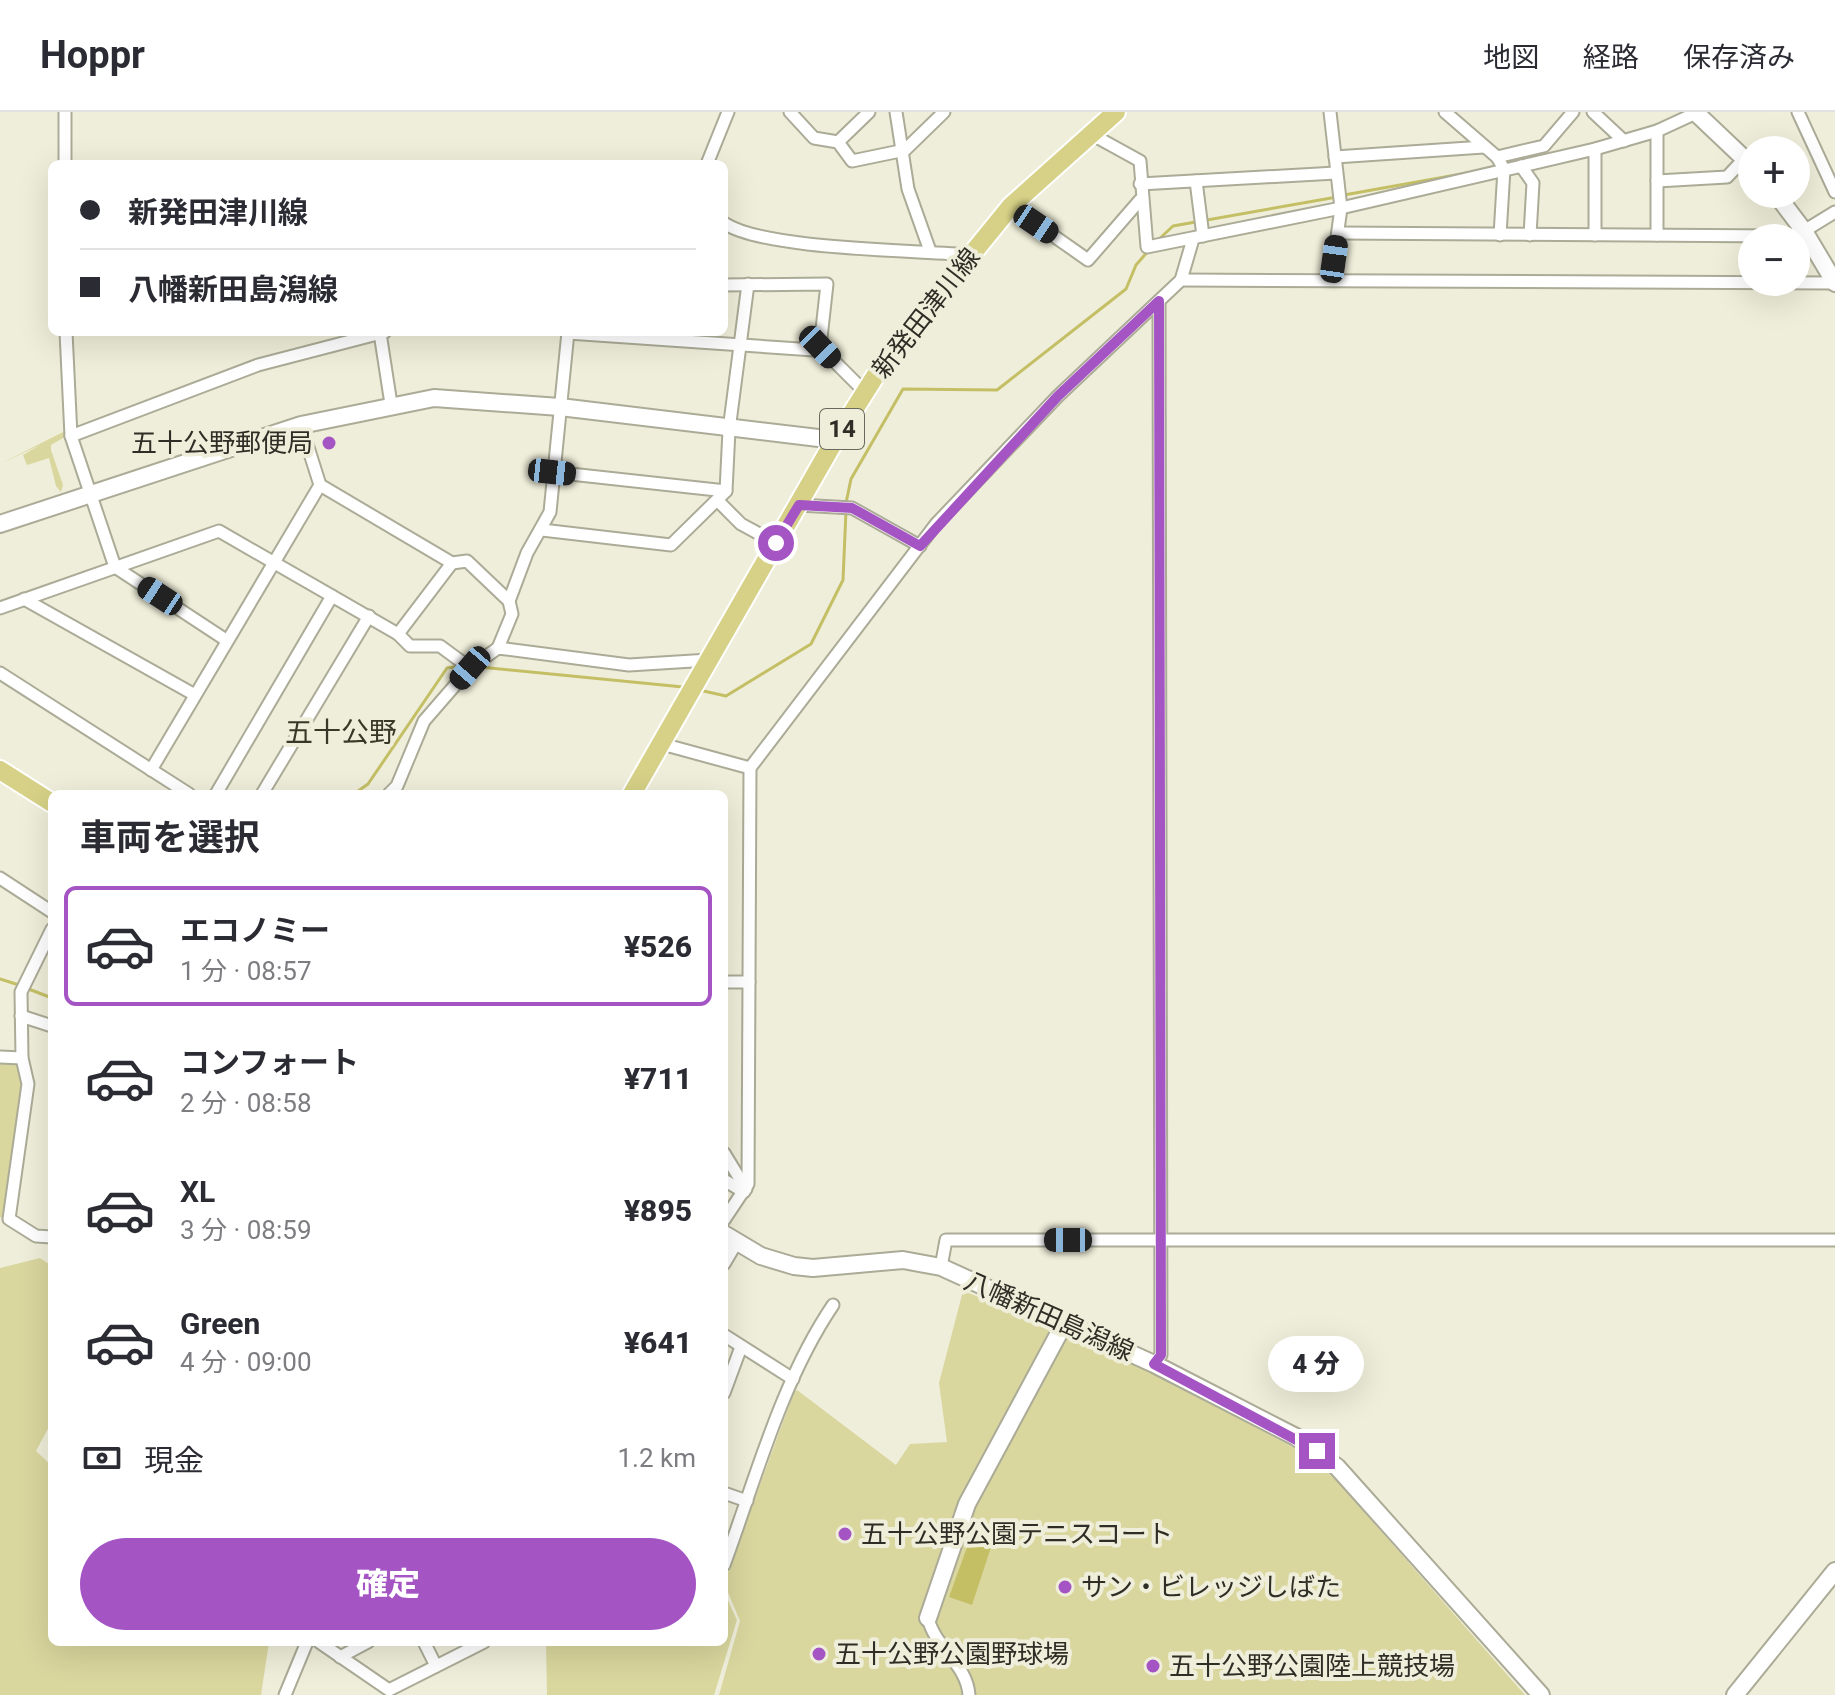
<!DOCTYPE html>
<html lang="ja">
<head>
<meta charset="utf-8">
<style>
	:root { --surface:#fff; --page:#f2f2f3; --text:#2b2b33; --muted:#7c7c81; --line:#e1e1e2; --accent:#a554c4 }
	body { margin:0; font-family:Roboto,"Noto Sans JP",sans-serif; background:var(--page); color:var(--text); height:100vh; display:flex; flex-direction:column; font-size:30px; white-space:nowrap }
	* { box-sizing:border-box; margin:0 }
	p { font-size:26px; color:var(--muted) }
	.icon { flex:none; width:44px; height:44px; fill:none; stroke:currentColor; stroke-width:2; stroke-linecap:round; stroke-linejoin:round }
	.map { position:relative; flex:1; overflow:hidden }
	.details { position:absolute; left:48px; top:678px; width:680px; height:856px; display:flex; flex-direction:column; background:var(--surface); border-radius:12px; box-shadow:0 8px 32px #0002 }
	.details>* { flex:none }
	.banner { position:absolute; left:48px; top:48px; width:680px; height:176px; border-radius:12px; box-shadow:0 8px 32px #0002; display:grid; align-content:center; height:176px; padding:0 32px; background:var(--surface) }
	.fabs { position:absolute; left:1738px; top:24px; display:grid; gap:16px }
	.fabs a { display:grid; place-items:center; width:72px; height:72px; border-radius:50%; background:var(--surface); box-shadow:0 8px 32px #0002; font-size:40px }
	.end { position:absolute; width:36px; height:36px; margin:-18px; border:10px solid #a554c4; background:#fff; box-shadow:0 0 0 4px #fff }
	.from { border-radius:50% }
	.bubble { position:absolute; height:56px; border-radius:28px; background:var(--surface); box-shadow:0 8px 32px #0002; font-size:26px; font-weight:800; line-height:56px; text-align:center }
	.car { position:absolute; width:24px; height:48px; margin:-24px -12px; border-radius:10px; box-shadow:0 0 6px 2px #0007; background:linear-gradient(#222 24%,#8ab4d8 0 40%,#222 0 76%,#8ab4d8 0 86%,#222 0) }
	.banner b { display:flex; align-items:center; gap:28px; height:76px; font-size:30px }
	.banner b+b { border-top:2px solid var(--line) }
	.banner i { width:20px; height:20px; background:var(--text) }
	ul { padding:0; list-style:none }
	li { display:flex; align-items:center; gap:24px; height:120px; margin:0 16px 12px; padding:0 16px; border:4px solid transparent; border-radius:12px }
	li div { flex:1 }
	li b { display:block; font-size:30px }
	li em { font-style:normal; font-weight:800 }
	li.active { border-color:var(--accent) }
	li>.icon { width:72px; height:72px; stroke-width:1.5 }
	h2 { padding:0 32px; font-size:36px; line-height:96px }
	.pay { display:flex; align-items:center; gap:20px; height:88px; padding:0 32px; font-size:30px }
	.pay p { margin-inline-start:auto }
	.cta { display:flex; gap:16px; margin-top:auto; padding:16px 32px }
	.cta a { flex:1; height:92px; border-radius:48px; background:var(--accent); color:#fff; font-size:32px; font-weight:800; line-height:92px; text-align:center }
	header { display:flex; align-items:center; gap:48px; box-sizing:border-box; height:112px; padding:0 40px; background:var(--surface); border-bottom:2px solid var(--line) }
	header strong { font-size:38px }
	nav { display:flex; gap:44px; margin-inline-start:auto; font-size:28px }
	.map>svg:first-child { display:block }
</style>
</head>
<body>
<header>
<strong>Hoppr</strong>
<nav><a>地図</a><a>経路</a><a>保存済み</a></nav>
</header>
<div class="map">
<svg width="1835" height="1583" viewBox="0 0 1835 1583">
	<rect width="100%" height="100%" fill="#efeeda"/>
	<g fill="#d9d69e">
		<polygon points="67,318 68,323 51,333 51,338 63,373 61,380 56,374 49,346 27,353 23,343 40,333 0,352"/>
		<polygon points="0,949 19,950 23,975 3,1106 0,1105"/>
		<polygon points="40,1146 52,1154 52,1309 36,1339 52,1354 52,1530 269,1530 261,1583 0,1583 0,1156"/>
		<polygon points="963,1179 1085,1225 1306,1342 1336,1368 1525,1583 719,1583 740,1509 724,1471 794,1280 797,1278 896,1353 910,1332 947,1330 939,1271"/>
		<polygon points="724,1480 737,1508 714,1583 547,1583 546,1530 724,1530"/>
	</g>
	<polygon fill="#c4bf65" points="974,1416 993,1429 972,1493 949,1485"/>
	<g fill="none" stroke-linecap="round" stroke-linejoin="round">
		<g stroke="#c4bf65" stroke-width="3">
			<polyline points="1649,16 1664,10"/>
			<polyline points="1344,83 1467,61"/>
			<polyline points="1157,129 1173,114 1337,85"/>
			<polyline points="846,391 851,367 903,277 997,278 1126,177 1136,153 1149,138"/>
			<polyline points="480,555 683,575"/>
			<polyline points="699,578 726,584 811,532 843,468 846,399"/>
			<polyline points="354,682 368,672 447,556 461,554"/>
			<polyline points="0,867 19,873"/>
			<polyline points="26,876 52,886"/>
		</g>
		<defs>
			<g id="street">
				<polyline points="65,0 65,52"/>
				<polyline points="790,0 814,26 838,30 852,49 905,38 944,0"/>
				<polyline points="896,0 908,77 930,139"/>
				<polyline points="1330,0 1341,96 1334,147"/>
				<polyline points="1445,0 1497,45 1504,57 1500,123"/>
				<polyline points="1593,0 1624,29"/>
				<polyline points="1798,0 1835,80"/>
				<polyline points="1091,22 1140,49 1147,135 1341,96 1595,37 1657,19 1696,1"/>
				<polyline points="838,30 869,0"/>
				<polyline points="1595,37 1595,123"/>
				<polyline points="1335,45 1484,35"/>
				<polyline points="1497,45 1544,34 1573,0"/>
				<polyline points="707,52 728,0"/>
				<polyline points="1521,54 1533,71 1530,123"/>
				<polyline points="1196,69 1203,124"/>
				<polyline points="1657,69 1727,65 1744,47"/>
				<polyline points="1140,72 1336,61"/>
				<polyline points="1011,94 1088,148 1140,88"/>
				<path d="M724,111C764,138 915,138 970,143"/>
				<polyline points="1338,121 1787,124 1804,119 1835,100"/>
				<polyline points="1657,123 1657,19"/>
				<polyline points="1181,168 1835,171"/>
				<polyline points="66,220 71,324 115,455 226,528"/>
				<polyline points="380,221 391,292"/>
				<polyline points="568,221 814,238 820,235 827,172 724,173"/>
				<polyline points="820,235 866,281"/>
				<polyline points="301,313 320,373 452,451 467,449 509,489"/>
				<polyline points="71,324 258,253 385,220"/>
				<polyline points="552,360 726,379"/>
				<polyline points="718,389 741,412 776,431"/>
				<polyline points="799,393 852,396 920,434"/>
				<polyline points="542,418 671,433 726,379 729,318 748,172"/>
				<polyline points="24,487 195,583"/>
				<polyline points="0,496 219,419 398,522 452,451"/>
				<polyline points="398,522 410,534 440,534 470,556"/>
				<polyline points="498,536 512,502 509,489 527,441 550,400 568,220"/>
				<polyline points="0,561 189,682"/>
				<polyline points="662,632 750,656"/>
				<polyline points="151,658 320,373"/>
				<polyline points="216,682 332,484"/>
				<polyline points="262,682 369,504"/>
				<polyline points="389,682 397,674 424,609 470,556 498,536 629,553 709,548"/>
				<polyline points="0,766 52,800"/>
				<polyline points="52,817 21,880 22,946 28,972 9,1107 36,1124 52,1125"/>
				<polyline points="724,870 749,870"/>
				<polyline points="21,904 52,914"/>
				<polyline points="0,945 22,946"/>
				<polyline points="724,1041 746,1077"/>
				<polyline points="724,1068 744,1080"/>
				<polyline points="724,1108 748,1072 750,656 936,412 1058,284 1181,168 1193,127"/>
				<polyline points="724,1152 737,1130"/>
				<polyline points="941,1155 946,1128 1835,1128"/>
				<polyline points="724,1223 793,1267"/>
				<polyline points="1154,1252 1161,1243 1159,189"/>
				<polyline points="724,1281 741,1235"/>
				<polyline points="724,1381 747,1389"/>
				<path d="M724,1453C756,1366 781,1270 833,1193"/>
				<path d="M928,1506C935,1536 967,1552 969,1583"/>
				<polyline points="319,1530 389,1578 484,1530"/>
				<polyline points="424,1530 436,1554"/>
				<polyline points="340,1545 368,1530"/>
				<polyline points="285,1583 307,1530"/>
			</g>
			<g id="secondary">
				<polyline points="1695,0 1752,54"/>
				<polyline points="1776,82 1804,119 1835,171"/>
				<polyline points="0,412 301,313 434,286 560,295 835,328"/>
				<polyline points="724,1122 761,1144 794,1154 813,1156 903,1148 941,1155 1154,1252 1296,1325 1337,1355 1541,1583"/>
				<polyline points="928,1506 967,1392 1065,1210"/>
				<polyline points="1735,1583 1835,1459"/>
			</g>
			<g id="primary">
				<polyline points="0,658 52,691"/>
				<polyline points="632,682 835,328 884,250 1011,94 1116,0"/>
			</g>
		</defs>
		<use href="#street" stroke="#abab97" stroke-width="15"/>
		<use href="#secondary" stroke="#abab97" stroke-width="20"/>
		<use href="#primary" stroke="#fff" stroke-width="22"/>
		<use href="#street" stroke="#fff" stroke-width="11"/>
		<use href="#secondary" stroke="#fff" stroke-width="16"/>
		<use href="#primary" stroke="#d6d186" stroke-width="18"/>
	</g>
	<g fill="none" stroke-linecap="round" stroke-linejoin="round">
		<polyline stroke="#a554c4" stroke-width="10" points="776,431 799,393 852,396 920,434 1058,284 1159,189 1161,1243 1154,1252 1317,1339"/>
	</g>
	<g fill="#a554c4" stroke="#efeeda" stroke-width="3">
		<circle cx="329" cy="331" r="8"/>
		<circle cx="845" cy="1422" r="8"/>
		<circle cx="1065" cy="1475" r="8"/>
		<circle cx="819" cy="1542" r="8"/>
		<circle cx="1153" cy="1554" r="8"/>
	</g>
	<g text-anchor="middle" stroke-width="8" stroke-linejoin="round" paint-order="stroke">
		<rect fill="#efeeda" stroke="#68685c" stroke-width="2" x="820" y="297" width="44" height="40" rx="6"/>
		<g font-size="24" font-weight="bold" fill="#2e2e26">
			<text x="842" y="325">14</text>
		</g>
		<g font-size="26" fill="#2e2e26" stroke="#efeeda">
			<text transform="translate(926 201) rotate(-52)" y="9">新発田津川線</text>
			<text transform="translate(1049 1204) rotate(24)" y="9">八幡新田島潟線</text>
		</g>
		<g font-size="26" fill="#2e2e26" stroke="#efeeda" text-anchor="start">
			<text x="313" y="340" text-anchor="end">五十公野郵便局</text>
			<text x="861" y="1431">五十公野公園テニスコート</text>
			<text x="1081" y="1484">サン・ビレッジしばた</text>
			<text x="835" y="1551">五十公野公園野球場</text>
			<text x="1169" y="1563">五十公野公園陸上競技場</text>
		</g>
		<g font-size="28" fill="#393828" stroke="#efeeda">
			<text x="341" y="630">五十公野</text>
		</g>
	</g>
</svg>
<div class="fabs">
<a>+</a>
<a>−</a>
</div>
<i class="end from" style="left:776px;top:431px"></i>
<i class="end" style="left:1317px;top:1339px"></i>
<div class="bubble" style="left:1268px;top:1224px;width:96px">4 分</div>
<i class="car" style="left:1036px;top:112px;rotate:124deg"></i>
<i class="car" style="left:1334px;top:147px;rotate:8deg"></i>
<i class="car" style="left:820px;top:235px;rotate:136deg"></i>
<i class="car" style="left:552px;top:360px;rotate:96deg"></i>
<i class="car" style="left:160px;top:484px;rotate:303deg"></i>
<i class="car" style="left:470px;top:556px;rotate:221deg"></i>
<i class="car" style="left:1068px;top:1128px;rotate:270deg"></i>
<div class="banner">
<b><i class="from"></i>新発田津川線</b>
<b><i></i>八幡新田島潟線</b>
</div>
<section class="details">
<h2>車両を選択</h2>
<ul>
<li class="active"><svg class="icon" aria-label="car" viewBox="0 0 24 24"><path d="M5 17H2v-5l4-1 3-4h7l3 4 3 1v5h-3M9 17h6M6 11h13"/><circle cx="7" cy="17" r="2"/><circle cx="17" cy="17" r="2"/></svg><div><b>エコノミー</b><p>1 分 · 08:57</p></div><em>¥526</em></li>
<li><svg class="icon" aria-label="car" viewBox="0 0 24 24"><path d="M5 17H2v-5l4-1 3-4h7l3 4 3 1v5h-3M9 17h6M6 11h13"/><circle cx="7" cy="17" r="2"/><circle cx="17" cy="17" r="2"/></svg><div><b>コンフォート</b><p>2 分 · 08:58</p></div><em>¥711</em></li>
<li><svg class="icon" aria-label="car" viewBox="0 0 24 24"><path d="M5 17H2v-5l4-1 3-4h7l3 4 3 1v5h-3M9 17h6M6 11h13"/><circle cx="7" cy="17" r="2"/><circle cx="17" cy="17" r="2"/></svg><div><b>XL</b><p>3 分 · 08:59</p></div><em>¥895</em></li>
<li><svg class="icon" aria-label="car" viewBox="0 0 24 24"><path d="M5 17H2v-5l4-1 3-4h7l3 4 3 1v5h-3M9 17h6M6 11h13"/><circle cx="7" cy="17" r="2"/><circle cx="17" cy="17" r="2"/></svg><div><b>Green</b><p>4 分 · 09:00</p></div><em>¥641</em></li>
</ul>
<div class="pay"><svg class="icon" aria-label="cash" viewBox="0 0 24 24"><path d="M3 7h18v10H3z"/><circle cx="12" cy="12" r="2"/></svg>現金<p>1.2 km</p></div>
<div class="cta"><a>確定</a></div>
</section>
</div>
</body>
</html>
